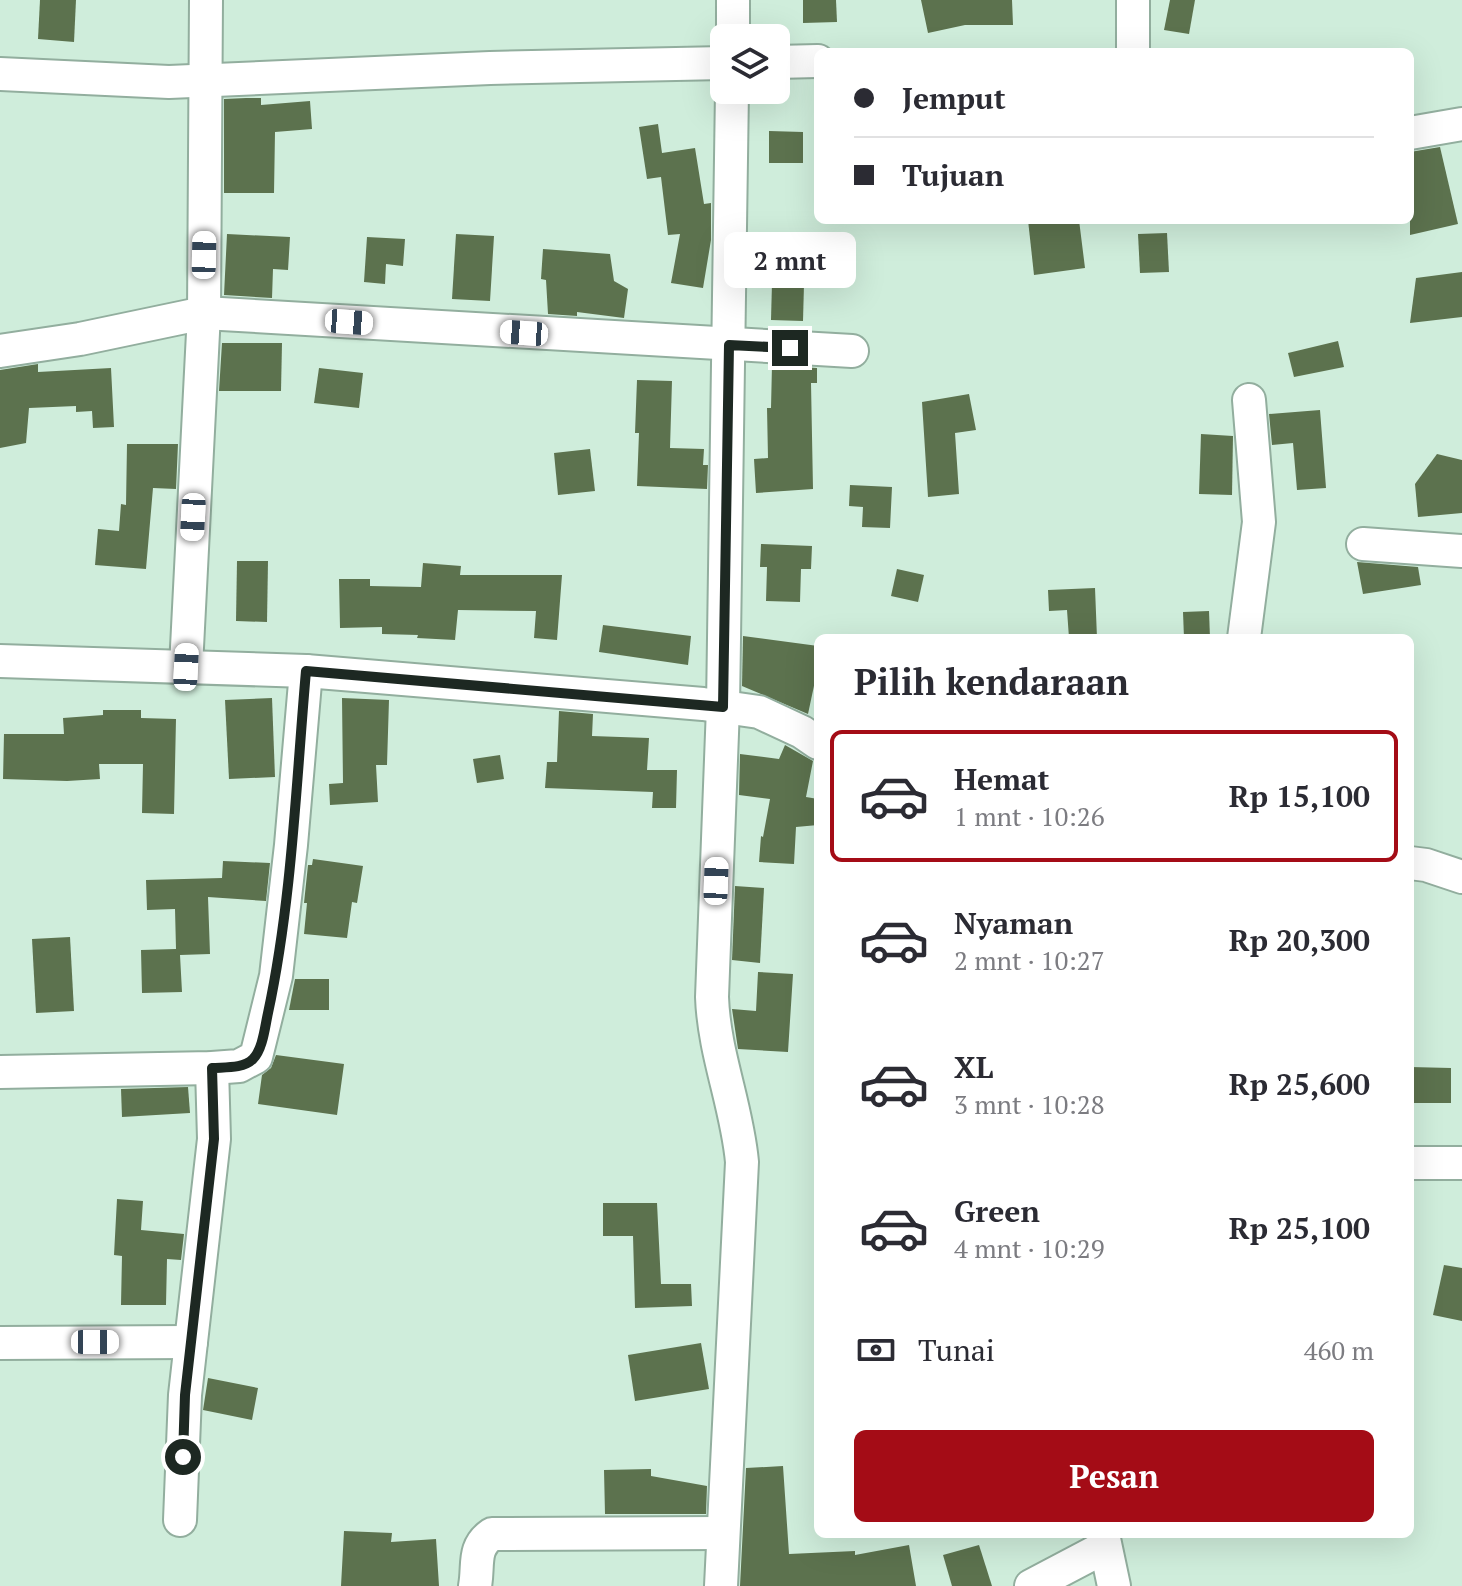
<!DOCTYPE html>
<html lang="id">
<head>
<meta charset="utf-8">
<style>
	:root { --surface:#fff; --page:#f2f2f3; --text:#2b2b33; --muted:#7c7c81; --line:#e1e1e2; --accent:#a40c16 }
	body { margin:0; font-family:"PT Serif",serif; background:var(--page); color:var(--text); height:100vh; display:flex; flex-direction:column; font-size:30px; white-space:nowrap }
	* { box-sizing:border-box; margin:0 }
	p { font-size:26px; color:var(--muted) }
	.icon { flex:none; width:44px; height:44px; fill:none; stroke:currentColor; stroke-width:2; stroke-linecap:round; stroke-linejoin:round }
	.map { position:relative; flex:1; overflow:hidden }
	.panel { position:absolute; left:814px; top:634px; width:600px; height:904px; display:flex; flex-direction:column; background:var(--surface); border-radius:12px; box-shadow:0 8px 32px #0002 }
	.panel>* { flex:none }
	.banner { position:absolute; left:814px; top:48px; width:600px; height:176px; border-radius:12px; box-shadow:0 8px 32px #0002; display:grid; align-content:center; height:176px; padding:0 40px; background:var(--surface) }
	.fabs { position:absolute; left:710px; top:24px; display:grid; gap:16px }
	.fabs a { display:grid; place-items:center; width:80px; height:80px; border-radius:12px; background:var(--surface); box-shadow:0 8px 32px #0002; font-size:40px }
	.end { position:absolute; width:36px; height:36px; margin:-18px; border:10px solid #1d2822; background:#fff; box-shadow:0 0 0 4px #fff }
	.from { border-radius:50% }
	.bubble { position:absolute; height:56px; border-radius:12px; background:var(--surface); box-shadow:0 8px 32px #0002; font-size:26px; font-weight:800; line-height:56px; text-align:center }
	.car { position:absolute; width:24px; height:48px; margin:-24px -12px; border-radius:10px; box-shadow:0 0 6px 2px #0007; background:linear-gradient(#fff 24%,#345 0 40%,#fff 0 76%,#345 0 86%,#fff 0) }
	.banner b { display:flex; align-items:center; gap:28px; height:76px; font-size:30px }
	.banner b+b { border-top:2px solid var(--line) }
	.banner i { width:20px; height:20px; background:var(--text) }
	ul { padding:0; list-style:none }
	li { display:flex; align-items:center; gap:24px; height:132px; margin:0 16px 12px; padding:0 24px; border:4px solid transparent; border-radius:12px }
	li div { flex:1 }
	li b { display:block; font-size:30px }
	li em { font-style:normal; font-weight:800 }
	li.selected { border-color:var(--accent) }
	li>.icon { width:72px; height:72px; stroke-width:1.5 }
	h2 { padding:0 40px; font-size:36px; line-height:96px }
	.pay { display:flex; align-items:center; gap:20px; height:88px; padding:0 40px; font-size:30px }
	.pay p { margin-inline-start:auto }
	.action { display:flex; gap:16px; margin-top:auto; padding:16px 40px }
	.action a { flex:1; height:92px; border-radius:12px; background:var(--accent); color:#fff; font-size:32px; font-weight:800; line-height:92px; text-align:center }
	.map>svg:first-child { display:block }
</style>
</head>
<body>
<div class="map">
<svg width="1462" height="1586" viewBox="0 0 1462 1586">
	<rect width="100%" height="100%" fill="#cfeddb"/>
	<g fill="#5c724e">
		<polygon points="40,0 76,0 74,42 38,39"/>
		<polygon points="803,0 836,0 837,22 803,23"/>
		<polygon points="921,0 1012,0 1013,25 965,25 928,33"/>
		<polygon points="1170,0 1195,0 1189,34 1164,30"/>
		<polygon points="246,98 261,98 261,105 310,101 312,129 275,132 274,193 224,193 224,99"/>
		<polygon points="658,124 662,153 695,148 704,204 711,203 711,240 703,288 671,283 680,234 668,235 661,177 647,179 639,127"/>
		<polygon points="769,131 803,132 803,163 769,163"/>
		<polygon points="1440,147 1458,224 1410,235 1410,152"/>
		<polygon points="1028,220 1079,220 1085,268 1034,275"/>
		<polygon points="1167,233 1169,272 1140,273 1138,234"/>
		<polygon points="227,234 290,237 288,270 273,269 272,298 224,295"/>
		<polygon points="456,234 494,236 490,301 452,299"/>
		<polygon points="367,237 405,239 403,266 386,264 385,284 364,282"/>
		<polygon points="543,249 610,254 614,281 628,289 624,318 577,312 577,316 548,314 546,280 541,279"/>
		<polygon points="1462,272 1462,317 1410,323 1416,278"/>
		<polygon points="772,283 804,284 803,321 771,320"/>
		<polygon points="1338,341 1344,367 1294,377 1288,353"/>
		<polygon points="222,343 282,343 281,391 219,391"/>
		<polygon points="38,364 38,372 111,368 114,427 93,428 92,411 76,412 76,406 29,408 26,443 0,448 0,370"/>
		<polygon points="772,365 817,368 817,383 811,383 813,489 756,493 754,459 768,458 767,408 771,408"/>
		<polygon points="319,368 363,373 359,408 314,403"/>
		<polygon points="637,380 672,381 670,448 704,449 703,465 708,465 707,489 637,486 639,433 635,433"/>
		<polygon points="969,394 976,430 955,433 959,494 928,497 922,402"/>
		<polygon points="1320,410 1326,488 1297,490 1293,443 1272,445 1269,414"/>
		<polygon points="1201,434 1233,436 1232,495 1199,494"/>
		<polygon points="127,444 178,444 176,489 153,488 146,569 95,565 98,529 119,531 121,504 126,505"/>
		<polygon points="590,449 595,491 558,495 554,453"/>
		<polygon points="1437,454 1462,460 1462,513 1418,517 1415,484"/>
		<polygon points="850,485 892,487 890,528 862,527 863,507 849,506"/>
		<polygon points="761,544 812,546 811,569 801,569 800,602 766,601 767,567 760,567"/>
		<polygon points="237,561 268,561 267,622 236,621"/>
		<polygon points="1357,562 1418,567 1421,585 1363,594"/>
		<polygon points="423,563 461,566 460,575 562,575 557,640 534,638 536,611 458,610 455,640 417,638 418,635 382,634 382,627 340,628 339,579 370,579 370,586 421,587"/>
		<polygon points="897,569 924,575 918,602 891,596"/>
		<polygon points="1095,588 1097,638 1069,638 1067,610 1049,611 1048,590"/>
		<polygon points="1209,611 1210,638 1184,638 1183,612"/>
		<polygon points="603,625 691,636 688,665 599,652"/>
		<polygon points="743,636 818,646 818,667 808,714 742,686"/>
		<polygon points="272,698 275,777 229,779 225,700"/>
		<polygon points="342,698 389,700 387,765 376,765 378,802 330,805 329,784 343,783"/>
		<polygon points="103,710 141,710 141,718 176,719 174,814 142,813 143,764 99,764 100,779 67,781 3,779 4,734 64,734 63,718 103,715"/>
		<polygon points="559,711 593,714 592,736 649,738 647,770 677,770 676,808 652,808 653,792 545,788 547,762 557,762"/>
		<polygon points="785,745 813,761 806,797 818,799 818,825 796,827 794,864 759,862 761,836 763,837 770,799 739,795 740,754 779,759"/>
		<polygon points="500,755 504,779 477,783 473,759"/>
		<polygon points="313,859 363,866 357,903 352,902 347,938 304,934 307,903 304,903 308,865 312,865"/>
		<polygon points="223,861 270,863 266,901 208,897 210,954 180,955 182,992 142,993 141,950 176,949 175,909 147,910 146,880 222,878"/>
		<polygon points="735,886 764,888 760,963 732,960"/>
		<polygon points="70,937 74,1011 36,1013 32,939"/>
		<polygon points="758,972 793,974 788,1052 738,1049 732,1009 756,1011"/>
		<polygon points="295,979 329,979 329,1010 289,1010"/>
		<polygon points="276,1055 344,1064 337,1115 258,1104 262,1075 271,1068"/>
		<polygon points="1410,1067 1451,1068 1451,1103 1410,1103"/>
		<polygon points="188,1087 190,1113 122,1117 121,1089"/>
		<polygon points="117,1199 143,1201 141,1230 184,1234 181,1260 167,1259 166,1305 121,1305 122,1256 114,1255"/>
		<polygon points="603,1203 657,1203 661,1284 691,1284 692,1306 635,1308 633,1236 603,1236"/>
		<polygon points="1444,1265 1462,1268 1462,1321 1433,1315"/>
		<polygon points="701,1343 709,1389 635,1401 628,1355"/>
		<polygon points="208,1378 258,1388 252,1420 203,1410"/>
		<polygon points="783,1466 789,1554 855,1551 855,1555 909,1545 916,1586 740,1586 746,1468"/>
		<polygon points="651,1469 651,1476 707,1486 706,1514 605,1514 604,1470"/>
		<polygon points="344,1531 392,1533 391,1542 436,1539 439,1586 341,1586"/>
		<polygon points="979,1545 992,1586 952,1586 943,1555"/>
	</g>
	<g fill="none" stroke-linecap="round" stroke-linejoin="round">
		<defs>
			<g id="minor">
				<polyline points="1133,0 1133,52"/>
				<polyline points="733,38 733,0"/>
				<polyline points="776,62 818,61"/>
				<polyline points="0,74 169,82 490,68 724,63"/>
				<polyline points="1410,133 1462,124"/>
				<polyline points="0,351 80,339 204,313 852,351"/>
				<polyline points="1363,544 1462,551"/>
				<polyline points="1244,638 1259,522 1249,400"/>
				<polyline points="0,661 306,671 703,704 759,712 802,732 818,743"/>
				<polyline points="186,667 204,313 206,0"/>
				<polyline points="1410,863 1426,865 1462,877"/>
				<polyline points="0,1072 212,1068 239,1066 256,1057 276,976 291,845 306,671"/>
				<polyline points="1410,1163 1462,1163"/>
				<polyline points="0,1343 191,1342"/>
				<polyline points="180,1520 185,1395 214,1139 212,1068"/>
				<polyline points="1103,1534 1114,1586"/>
				<path d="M475,1586C479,1565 472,1548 492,1534L722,1533"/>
				<path d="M721,1586L742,1162C737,1106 714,1054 712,997L723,707L732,90"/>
				<polyline points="1031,1586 1105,1547"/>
			</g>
		</defs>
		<use href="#minor" stroke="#92ae9e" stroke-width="36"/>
		<use href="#minor" stroke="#fff" stroke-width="32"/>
	</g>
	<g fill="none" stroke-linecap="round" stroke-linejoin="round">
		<path stroke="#1d2822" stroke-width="10" d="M183,1457L185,1395L214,1139L212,1068C225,1067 243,1069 253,1059C263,1049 265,1026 268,1013C292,901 296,784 306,671L723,707L729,345L790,348"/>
	</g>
</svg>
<div class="fabs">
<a><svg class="icon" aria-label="layers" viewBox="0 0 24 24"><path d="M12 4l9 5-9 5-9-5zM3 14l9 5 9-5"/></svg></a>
</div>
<i class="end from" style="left:183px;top:1457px"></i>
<i class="end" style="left:790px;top:348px"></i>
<div class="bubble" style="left:724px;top:232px;width:132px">2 mnt</div>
<i class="car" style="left:204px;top:255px;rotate:1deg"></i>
<i class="car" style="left:349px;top:322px;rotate:94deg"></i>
<i class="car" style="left:524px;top:333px;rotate:274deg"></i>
<i class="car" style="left:193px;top:517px;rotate:183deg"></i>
<i class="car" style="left:186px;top:667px;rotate:3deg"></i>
<i class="car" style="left:716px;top:881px;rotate:2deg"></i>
<i class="car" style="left:95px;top:1342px;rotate:90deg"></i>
<div class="banner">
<b><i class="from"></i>Jemput</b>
<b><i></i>Tujuan</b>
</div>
<section class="panel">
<h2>Pilih kendaraan</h2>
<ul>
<li class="selected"><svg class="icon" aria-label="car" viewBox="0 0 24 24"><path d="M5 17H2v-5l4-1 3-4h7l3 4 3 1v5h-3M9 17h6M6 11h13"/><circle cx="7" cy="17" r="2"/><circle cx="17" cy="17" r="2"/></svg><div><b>Hemat</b><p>1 mnt · 10:26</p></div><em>Rp 15,100</em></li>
<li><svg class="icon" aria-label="car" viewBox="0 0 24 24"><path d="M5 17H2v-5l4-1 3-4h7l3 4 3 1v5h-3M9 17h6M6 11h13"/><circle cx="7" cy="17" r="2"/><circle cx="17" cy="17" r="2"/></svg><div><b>Nyaman</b><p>2 mnt · 10:27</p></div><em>Rp 20,300</em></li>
<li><svg class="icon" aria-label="car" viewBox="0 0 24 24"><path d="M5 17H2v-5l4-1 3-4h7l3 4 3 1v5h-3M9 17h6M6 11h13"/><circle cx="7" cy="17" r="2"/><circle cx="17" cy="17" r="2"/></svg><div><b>XL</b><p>3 mnt · 10:28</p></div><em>Rp 25,600</em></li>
<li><svg class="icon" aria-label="car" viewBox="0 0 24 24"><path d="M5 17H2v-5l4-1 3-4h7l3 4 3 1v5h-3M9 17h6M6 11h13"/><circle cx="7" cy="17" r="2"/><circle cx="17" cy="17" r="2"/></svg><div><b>Green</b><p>4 mnt · 10:29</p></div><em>Rp 25,100</em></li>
</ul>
<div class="pay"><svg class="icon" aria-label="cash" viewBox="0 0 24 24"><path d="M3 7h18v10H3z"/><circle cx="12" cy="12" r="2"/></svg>Tunai<p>460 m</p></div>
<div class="action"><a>Pesan</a></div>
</section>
</div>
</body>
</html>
